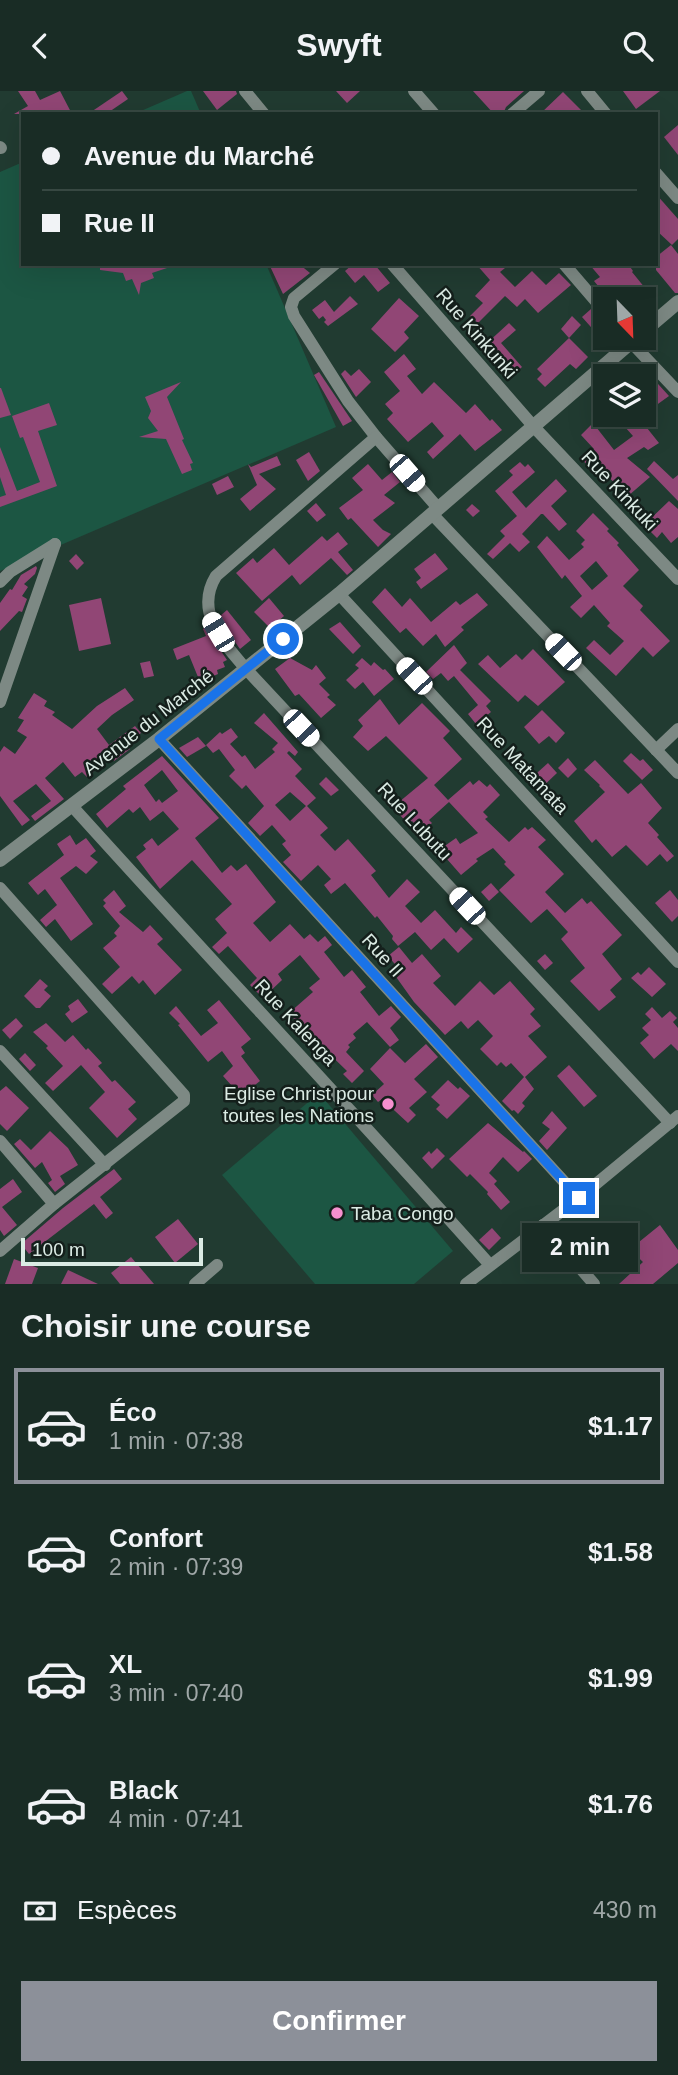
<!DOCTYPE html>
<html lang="fr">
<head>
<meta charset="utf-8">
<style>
	:root { --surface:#192c25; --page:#22342d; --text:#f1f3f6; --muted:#9fa7a7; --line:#374842; --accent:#8c9099 }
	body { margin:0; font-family:Arial,sans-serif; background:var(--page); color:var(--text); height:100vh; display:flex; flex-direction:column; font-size:26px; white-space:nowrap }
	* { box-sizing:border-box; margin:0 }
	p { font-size:23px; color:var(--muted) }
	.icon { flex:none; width:38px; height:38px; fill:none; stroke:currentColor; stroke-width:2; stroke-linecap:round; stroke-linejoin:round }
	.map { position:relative; height:1193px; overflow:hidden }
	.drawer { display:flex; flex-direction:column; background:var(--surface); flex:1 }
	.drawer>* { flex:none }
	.guide { position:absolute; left:21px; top:21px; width:637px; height:154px; border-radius:0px; box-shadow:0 7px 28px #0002,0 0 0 2px var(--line); display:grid; align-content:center; height:154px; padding:0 21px; background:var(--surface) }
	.needle { width:46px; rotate:157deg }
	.fabs { position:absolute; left:593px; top:196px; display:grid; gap:14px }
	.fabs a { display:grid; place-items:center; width:63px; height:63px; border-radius:0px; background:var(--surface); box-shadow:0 7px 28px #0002,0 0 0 2px var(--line); font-size:35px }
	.scale { position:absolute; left:21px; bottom:18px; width:182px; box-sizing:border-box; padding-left:7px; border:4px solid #dbebe4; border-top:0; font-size:19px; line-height:24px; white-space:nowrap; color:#dbebe4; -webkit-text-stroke:5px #141f1b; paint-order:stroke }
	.end { position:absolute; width:32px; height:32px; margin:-16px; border:9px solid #1a73e8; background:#fff; box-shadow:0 0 0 4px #fff }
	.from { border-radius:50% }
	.bubble { position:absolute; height:49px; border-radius:0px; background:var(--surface); box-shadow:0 7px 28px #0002,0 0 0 2px var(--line); font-size:23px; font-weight:700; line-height:49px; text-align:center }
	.car { position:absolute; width:21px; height:42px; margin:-21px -10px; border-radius:9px; box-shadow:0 0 5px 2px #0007; background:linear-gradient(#fff 24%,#345 0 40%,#fff 0 76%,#345 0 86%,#fff 0) }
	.guide b { display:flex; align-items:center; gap:24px; height:66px; font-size:26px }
	.guide b+b { border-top:2px solid var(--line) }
	.guide i { width:18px; height:18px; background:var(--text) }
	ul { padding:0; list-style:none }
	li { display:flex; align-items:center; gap:21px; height:116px; margin:0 14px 10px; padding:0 7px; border:4px solid transparent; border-radius:0px }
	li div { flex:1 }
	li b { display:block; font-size:26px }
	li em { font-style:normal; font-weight:700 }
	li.active { border-color:var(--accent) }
	li>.icon { width:63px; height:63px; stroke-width:1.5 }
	h2 { padding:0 21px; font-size:32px; line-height:84px }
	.pay { display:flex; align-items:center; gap:18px; height:77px; padding:0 21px; font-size:26px }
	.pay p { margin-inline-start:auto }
	.primary-button { display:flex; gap:14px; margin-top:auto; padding:14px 21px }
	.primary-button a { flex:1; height:80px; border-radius:0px; background:var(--accent); color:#fff; font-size:28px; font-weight:700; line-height:80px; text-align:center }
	header { display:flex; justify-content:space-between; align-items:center; height:91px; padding:0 21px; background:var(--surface); font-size:32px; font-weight:700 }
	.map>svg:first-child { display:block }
</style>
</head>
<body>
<header><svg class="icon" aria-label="back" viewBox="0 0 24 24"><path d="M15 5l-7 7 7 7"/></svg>Swyft<svg class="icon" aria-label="search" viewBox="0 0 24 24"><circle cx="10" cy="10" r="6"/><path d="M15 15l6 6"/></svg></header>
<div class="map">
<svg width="678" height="1193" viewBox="0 0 678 1193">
	<rect width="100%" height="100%" fill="#213b31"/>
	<g fill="#1c5643">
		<polygon points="187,0 191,0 201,23 134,23"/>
		<polygon points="23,71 23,173 266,173 336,336 0,480 0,81"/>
		<polygon points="319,1002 453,1160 414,1193 315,1193 222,1084"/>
	</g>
	<g fill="#914675" fill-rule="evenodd">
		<polygon points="18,0 35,0 40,9 60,0 72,23 14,23 28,15"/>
		<polygon points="122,0 128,8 106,23 88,23"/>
		<polygon points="203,0 236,0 237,3 217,19"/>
		<polygon points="336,0 360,0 347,12"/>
		<polygon points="473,0 524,0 506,16 503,23 494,23"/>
		<polygon points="623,0 660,0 636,18"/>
		<polygon points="563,1 585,23 540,23"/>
		<polygon points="678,34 678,64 664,46"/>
		<polygon points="656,103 678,128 678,148 672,154 656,139"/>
		<polygon points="671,154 678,163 678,202 675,202 656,179 656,166"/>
		<polygon points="100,173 173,173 173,175 152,182 154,187 141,192 139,204 132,188 126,190 123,182 100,179"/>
		<polygon points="269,173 299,173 310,182 283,203"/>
		<polygon points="353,173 376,173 375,174 390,192 378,201 364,184 355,192 345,180"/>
		<polygon points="476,173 510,173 500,181 515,196 532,180 546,194 559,182 571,194 538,222 525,208 517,216 505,205 478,232 470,225 483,212 475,205 490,189"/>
		<polygon points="589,173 628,173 633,180 632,181 654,208 609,208 594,190 600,186"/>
		<polygon points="350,205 358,213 328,235 324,231 326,229 323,225 319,228 312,219 325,209 334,221"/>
		<polygon points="399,207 419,225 404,241 409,247 395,261 371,238"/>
		<polygon points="591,218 600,228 606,231 606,253 582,226"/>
		<polygon points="572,225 581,234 569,247 561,238"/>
		<polygon points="509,232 516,239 501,252 522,276 507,289 498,277 503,272 486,253"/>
		<polygon points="569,247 588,266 576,278 570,273 545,296 537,288 542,283 537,278"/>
		<polygon points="404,263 416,278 407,285 422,303 434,291 466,322 475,313 490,330 492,328 502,339 475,360 460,343 433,368 427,361 444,345 432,331 408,351 387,328 393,322 385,313 400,300 384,281"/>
		<polygon points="638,271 669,305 644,323 644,309 651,303 644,296 644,285 622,285"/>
		<polygon points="359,278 371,291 356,306 341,283 345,279 351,285"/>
		<polygon points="319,281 352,330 343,335 314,284"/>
		<polygon points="181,291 167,306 184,348 182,349 193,372 190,373 192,379 182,383 166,348 139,346 158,340 148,327 151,320 145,306"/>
		<polygon points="0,297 1,297 11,324 0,327"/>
		<polygon points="49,312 57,334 38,340 57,395 0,416 0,406 6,404 0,386 0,356 17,400 40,391 23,346 20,347 12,325"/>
		<polygon points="639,327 659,352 648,359 644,356 627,367 650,386 628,405 594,372 590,376 582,369 594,358 581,344 593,332 614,359 633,345 625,336"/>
		<polygon points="309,361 320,380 308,390 296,369"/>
		<polygon points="277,365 281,374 259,383 276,398 250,420 240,408 257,394 248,373 251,376"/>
		<polygon points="654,370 673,388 678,384 678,410 647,378"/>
		<polygon points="520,371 525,376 528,373 535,381 512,401 526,417 556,388 567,400 551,415 567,433 559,440 543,423 541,423 522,443 530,451 519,461 510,452 493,468 487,463 505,445 500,440 517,425 495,400 513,384 509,380"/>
		<polygon points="368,373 382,389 392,381 400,391 384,404 395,412 373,429 383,439 391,443 378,456 351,427 348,429 339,417 363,399 352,387"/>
		<polygon points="228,385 234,396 217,404 212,393"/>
		<polygon points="669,410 678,418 678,446 671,452 662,441 657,447 644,434"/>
		<polygon points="316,412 326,424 317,431 307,420"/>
		<polygon points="472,413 480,420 473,426 466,419"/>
		<path d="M593,422L609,438L607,440L619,452L617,454L639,479L623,495L643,515L640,519L670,550L653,566L643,556L616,585L586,557L594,549L610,564L624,550L607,535L610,532L594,514L581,527L570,516L582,505L565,484L562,488L537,456L547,445L569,469L584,456L581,453L585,449L576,440ZM596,470L608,485L592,499L580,485Z"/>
		<polygon points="338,441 348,453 338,461 353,479 347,484 331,467 300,494 292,484 262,510 236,482 253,467 257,472 274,457 289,474 322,445 327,450"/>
		<polygon points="435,462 448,478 421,498 416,491 421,487 414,478"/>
		<polygon points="76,463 84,472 77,479 69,470"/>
		<polygon points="36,475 37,477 35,483 24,493 28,496 22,505 27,508 22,521 19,520 0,540 0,512 10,498 12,499 21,484"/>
		<polygon points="385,497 402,516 410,507 431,531 456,510 460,514 477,502 488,514 461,536 464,539 445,556 436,543 423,555 406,537 400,542 372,511"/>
		<polygon points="101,507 111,553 79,560 69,514"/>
		<polygon points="269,507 284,525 270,537 254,521"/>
		<polygon points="227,519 251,549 240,558 228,541 220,525"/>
		<polygon points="340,531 361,555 353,563 329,538"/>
		<polygon points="205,536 227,569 223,571 225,576 217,579 218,583 200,591 189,564 177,569 173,558 206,545 203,538"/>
		<polygon points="454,554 467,572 460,579 491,610 486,615 491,621 476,633 468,623 478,614 454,585 448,590 441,582 433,588 426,581"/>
		<polygon points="533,558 565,591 538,615 525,604 518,611 478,573 488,564 500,577 516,563 522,569"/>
		<polygon points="290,567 312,579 316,574 326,587 319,593 330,604 327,606 336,614 321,627 299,603 295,605 275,578"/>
		<polygon points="362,567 371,575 374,571 383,579 385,578 394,588 374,605 363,591 355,598 346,589 359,577 355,574"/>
		<polygon points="150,570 154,585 144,587 140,572"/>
		<polygon points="125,597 134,609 112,624 97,638 109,654 135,635 141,642 126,653 130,658 114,670 110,667 87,686 82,681 75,686 63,671 45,687 64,708 35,730 31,725 51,710 36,693 13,710 30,729 22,735 0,705 0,661 4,655 15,663 27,646 17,640 24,629 18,627 34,602 47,610 44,615 55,621 52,624 72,638 97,615"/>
		<polygon points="380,608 399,634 422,612 450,640 443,647 462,668 434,694 448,709 470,690 473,694 479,689 487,696 490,693 500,704 483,721 488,726 485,728 509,751 525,736 528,739 532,736 546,749 538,756 564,783 545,801 565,822 582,807 587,813 591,810 622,844 602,863 622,888 610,899 616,906 599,920 570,890 585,877 561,848 568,841 547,818 531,832 499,799 515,784 504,773 506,771 493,757 476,768 478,770 461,784 439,759 456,747 460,753 478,742 449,711 429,729 432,732 422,741 412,730 408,733 393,716 428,687 386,645 368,660 353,646 363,635 358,629"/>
		<polygon points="542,619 565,642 556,652 549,645 539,653 524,636"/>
		<path d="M264,622L298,661L295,665L289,660L287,662L302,678L295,685L316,707L307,715L328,737L320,744L335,760L348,748L376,780L371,784L389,807L407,788L420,801L405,815L421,832L435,819L456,842L461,836L473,848L458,862L444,847L431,859L415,841L398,855L392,848L393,845L377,825L375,827L345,792L331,803L324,794L331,788L318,774L301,790L283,771L291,764L282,753L286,750L272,734L260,745L248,732L264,715L246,694L242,698L229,685L235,679L219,658L213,662L206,654L220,641L222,643L231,637L238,646L230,653L242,666L245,664L255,678L275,661L272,658L278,652L254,632ZM290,701L306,715L290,730L275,714Z"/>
		<polygon points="198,646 206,655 187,666 179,657"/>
		<polygon points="631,662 640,670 643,668 653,679 642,689 623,670"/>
		<path d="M162,665L219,727L195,747L222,782L231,774L237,780L246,773L276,811L253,832L270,851L290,833L304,848L310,843L318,851L325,845L332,854L324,861L344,886L352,879L366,896L360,901L379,925L391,915L401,926L390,937L399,949L390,956L367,931L353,943L356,947L348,954L350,956L346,961L364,980L352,992L343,983L347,980L312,946L310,947L289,922L313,901L309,897L320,888L300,864L278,883L282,889L263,907L250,894L257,887L228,855L219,863L212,856L227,842L215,828L232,813L192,769L160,798L136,766L146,758L143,754L152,747L158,755L179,738L163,720L150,730L140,716L133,722L129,718L107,737L96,723L126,698L123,695ZM162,679L178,700L162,712L159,708L156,711L144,694Z"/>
		<polygon points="568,667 577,678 568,687 558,677"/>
		<polygon points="595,669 628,703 641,692 662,717 648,732 659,744 657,746 674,765 667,771 660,763 647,775 626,754 612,766 596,748 592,752 574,730 605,701 599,695 600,694 584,679"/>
		<polygon points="548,672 557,682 538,700 528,690"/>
		<polygon points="326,686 339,699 331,705 319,693"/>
		<polygon points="70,744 76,754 86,747 96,760 90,765 98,771 86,783 76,775 60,787 93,833 71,850 55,828 46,836 40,829 57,814 45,798 38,804 28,792 64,764 57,753"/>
		<polygon points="491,792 499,801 489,810 481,801"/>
		<polygon points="114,799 126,815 119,821 143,841 150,834 163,848 157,853 182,879 155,904 143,889 139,893 132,885 112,903 102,893 120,876 103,857 117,845 114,842 120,835 103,815 106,812 103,809"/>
		<polygon points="670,799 678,809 678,825 672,831 655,812"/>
		<polygon points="399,856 412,872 422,863 441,885 433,892 455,915 480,890 494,904 510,890 535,918 530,923 541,935 528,945 547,966 525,986 534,998 522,1012 525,1015 518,1023 514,1019 512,1020 502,1010 524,986 511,972 506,976 501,971 497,975 480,958 493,945 478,929 468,938 461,930 445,944 414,911 394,883 399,878 388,865"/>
		<polygon points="545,863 553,872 545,879 537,870"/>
		<polygon points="649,876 666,893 652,906 631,887 638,881 641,884"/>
		<polygon points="40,888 48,895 44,899 51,905 40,917 36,917 24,905"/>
		<polygon points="78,908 88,921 72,932 65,923 70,919 68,915"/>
		<polygon points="219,909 251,948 241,956 245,962 241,965 260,990 241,1005 223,985 233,975 222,960 208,971 178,934 180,933 169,922 176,915 201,945 218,932 207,919"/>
		<polygon points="652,916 662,927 670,920 677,927 673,931 678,937 678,960 671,953 654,968 640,952 649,944 642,937 651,929 645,923"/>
		<polygon points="16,927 23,935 10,948 2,939"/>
		<polygon points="46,932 65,951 73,944 86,959 88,957 102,972 98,975 112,991 115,989 136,1011 128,1018 137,1028 117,1047 89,1017 105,1001 81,974 53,1000 45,992 63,975 46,957 48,955 33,941"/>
		<polygon points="426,953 438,966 414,988 427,1001 409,1017 416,1024 408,1032 382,1008 378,1011 372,1004 384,993 370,978 390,957 405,972"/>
		<polygon points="25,962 36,974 30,980 19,968"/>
		<polygon points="569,974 597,1005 584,1016 557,985"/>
		<polygon points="448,989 458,998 460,996 470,1005 447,1028 436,1018 440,1014 431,1006"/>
		<polygon points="6,995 29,1017 7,1040 0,1033 0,1000"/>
		<polygon points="552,1020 567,1037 547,1059 539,1050 550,1038 542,1032"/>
		<polygon points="488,1032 523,1061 524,1060 532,1068 518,1081 503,1066 489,1082 497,1090 494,1093 510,1111 501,1119 487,1103 488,1101 470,1083 467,1086 449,1068"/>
		<polygon points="50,1040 68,1057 78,1074 60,1085 65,1093 55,1101 48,1092 52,1089 42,1071 35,1077 14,1053 20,1048 31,1059"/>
		<polygon points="437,1057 445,1065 432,1078 422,1067 429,1060 431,1063"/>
		<polygon points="114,1078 122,1088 100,1106 113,1122 106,1128 94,1113 29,1163 21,1153 63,1117"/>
		<polygon points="13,1088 22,1101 2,1116 17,1134 4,1145 0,1139 0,1098"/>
		<polygon points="178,1128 198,1153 175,1172 155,1146"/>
		<polygon points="660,1134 678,1159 678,1172 653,1193 619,1193 643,1171 625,1154 633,1146 639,1151"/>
		<polygon points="492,1137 501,1147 489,1159 479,1149"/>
		<polygon points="131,1166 154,1193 120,1193 111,1182"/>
		<polygon points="14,1168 38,1177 32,1193 5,1193"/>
		<polygon points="68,1179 98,1193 61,1193"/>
	</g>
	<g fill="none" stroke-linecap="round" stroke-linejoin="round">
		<g stroke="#7d8984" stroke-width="12">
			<polyline points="245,0 264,23"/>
			<polyline points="414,0 434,23"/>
			<polyline points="587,0 606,23"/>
			<polyline points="512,23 539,0"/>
			<polyline points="0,56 1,57"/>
			<polyline points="656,82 678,107"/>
			<polyline points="335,173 294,207 291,216 294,225 348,310 376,346 438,417"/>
			<polyline points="392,173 534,336 678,488"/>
			<polyline points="564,173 606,222"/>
			<polyline points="627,247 678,301"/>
			<path d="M376,346L216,485C194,521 223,551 246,578L670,1032"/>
			<polyline points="432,423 678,682"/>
			<polyline points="0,491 10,481 55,453"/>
			<polyline points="339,503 678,871"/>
			<polyline points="0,611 55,453"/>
			<polyline points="159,648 579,1107"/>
			<polyline points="656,659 678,638"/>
			<path d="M72,715C211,869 352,1019 490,1174"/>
			<polyline points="0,797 184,1004 184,1010 54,1113 0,1160"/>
			<polyline points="0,960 105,1074"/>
			<polyline points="0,1050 54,1113"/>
			<polyline points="543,1134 594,1193"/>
			<polyline points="195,1193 217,1174"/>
			<polyline points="466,1193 579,1107 678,1025"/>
		</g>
		<g stroke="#7d8984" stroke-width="14">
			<polyline points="644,240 678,211"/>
			<polyline points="0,769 159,648 339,503 636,247"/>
		</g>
	</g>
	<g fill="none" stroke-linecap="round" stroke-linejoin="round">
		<polyline stroke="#1a73e8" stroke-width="9" points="283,548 159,648 579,1107"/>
	</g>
	<g fill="#f690cf" stroke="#141f1b" stroke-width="2.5">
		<circle cx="388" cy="1013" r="7"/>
		<circle cx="337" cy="1122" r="7"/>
	</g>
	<g text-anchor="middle" stroke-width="5" stroke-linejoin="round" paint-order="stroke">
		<g font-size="19" fill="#dbebe4" stroke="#141f1b">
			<text transform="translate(477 242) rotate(49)" y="7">Rue Kinkunki</text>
			<text transform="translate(620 399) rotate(47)" y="7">Rue Kinkuki</text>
			<text transform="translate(148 631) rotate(-38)" y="7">Avenue du Marché</text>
			<text transform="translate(523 674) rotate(47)" y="7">Rue Matamata</text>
			<text transform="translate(415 730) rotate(47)" y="7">Rue Lubutu</text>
			<text transform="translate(383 864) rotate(48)" y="7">Rue II</text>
			<text transform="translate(296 931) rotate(47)" y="7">Rue Kalenga</text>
		</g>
		<g font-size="19" fill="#dbebe4" stroke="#141f1b" text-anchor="end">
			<text x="374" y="1009">Eglise Christ pour<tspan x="374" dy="22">toutes les Nations</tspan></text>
			<text x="351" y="1129" text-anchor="start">Taba Congo</text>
		</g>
	</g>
</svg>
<div class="fabs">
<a><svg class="needle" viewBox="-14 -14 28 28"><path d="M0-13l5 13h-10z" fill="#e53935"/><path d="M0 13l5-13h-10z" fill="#9fa7a7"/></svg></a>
<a><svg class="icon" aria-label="layers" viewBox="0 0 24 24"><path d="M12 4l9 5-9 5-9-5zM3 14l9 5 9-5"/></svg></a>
</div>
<div class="scale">100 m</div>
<i class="end from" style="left:283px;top:548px"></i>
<i class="end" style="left:579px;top:1107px"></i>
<div class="bubble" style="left:522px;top:1132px;width:116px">2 min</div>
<i class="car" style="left:407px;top:382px;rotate:139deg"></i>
<i class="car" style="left:218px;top:541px;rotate:329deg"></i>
<i class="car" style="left:563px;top:561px;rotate:316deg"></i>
<i class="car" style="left:414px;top:585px;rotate:317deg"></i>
<i class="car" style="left:301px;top:637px;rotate:137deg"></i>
<i class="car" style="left:467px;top:815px;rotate:317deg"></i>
<div class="guide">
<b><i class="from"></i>Avenue du Marché</b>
<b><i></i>Rue II</b>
</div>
</div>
<section class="drawer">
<h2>Choisir une course</h2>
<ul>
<li class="active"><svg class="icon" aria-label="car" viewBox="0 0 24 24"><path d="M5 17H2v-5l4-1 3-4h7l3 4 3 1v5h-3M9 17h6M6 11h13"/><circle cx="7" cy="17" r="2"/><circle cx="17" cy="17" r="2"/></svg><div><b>Éco</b><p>1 min · 07:38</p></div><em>$1.17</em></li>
<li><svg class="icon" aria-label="car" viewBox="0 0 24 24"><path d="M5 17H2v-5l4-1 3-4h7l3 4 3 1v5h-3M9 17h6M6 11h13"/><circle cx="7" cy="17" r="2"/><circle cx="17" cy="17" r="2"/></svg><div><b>Confort</b><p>2 min · 07:39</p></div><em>$1.58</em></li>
<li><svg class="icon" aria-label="car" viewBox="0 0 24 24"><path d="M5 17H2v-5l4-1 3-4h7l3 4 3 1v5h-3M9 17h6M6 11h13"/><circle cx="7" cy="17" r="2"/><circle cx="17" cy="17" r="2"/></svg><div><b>XL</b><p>3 min · 07:40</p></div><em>$1.99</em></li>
<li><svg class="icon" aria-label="car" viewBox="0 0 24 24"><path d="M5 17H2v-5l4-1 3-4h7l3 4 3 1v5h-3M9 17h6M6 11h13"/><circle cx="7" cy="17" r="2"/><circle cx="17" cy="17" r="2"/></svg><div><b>Black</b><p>4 min · 07:41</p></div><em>$1.76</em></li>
</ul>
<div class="pay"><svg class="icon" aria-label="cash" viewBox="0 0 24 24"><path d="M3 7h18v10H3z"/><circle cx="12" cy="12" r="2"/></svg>Espèces<p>430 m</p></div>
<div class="primary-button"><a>Confirmer</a></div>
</section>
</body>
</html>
